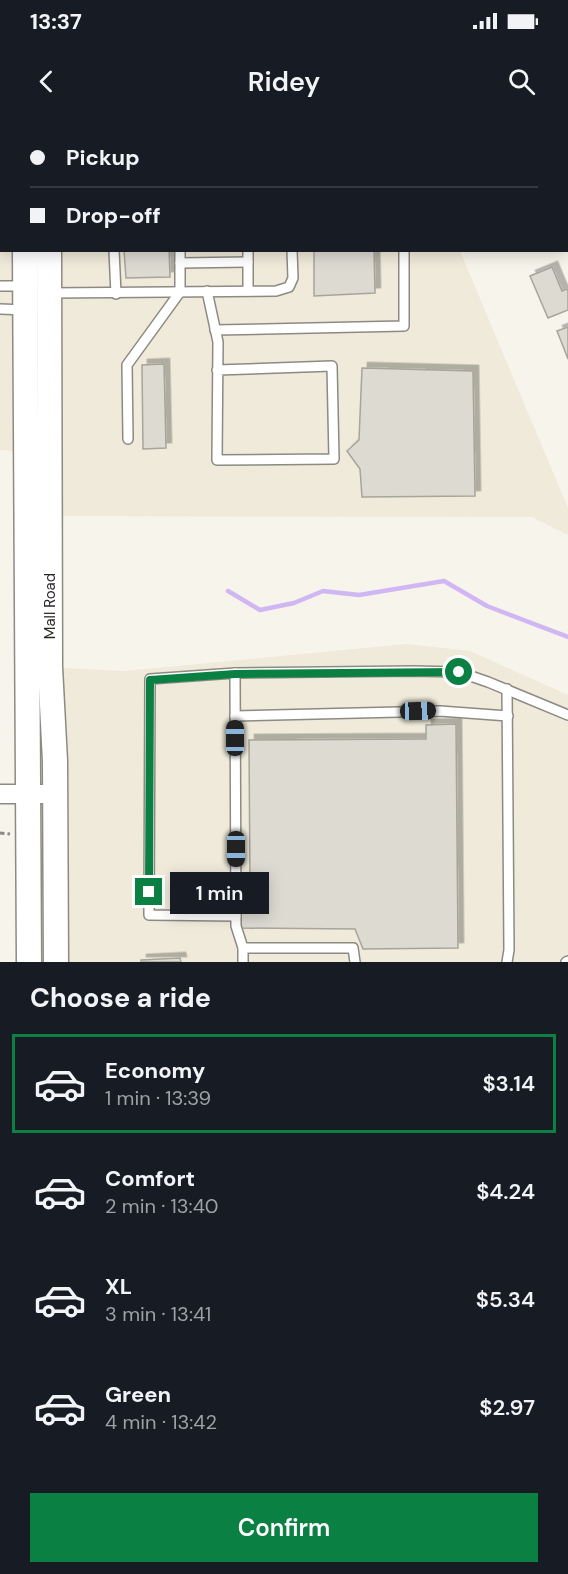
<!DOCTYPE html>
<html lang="en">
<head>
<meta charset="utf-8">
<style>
	:root { --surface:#171b24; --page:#20242c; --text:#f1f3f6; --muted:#9ea1a6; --line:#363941; --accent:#0b8043 }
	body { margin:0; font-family:"DM Sans",sans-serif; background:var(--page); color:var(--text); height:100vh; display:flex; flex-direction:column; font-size:22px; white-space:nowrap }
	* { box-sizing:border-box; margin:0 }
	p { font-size:20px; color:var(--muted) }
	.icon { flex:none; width:33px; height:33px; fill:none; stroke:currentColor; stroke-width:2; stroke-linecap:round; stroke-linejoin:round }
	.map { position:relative; height:842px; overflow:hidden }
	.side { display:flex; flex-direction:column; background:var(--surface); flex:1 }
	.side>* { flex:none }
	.hud { position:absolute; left:0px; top:0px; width:568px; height:132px; box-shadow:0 3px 15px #0003; display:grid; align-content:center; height:132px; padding:0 30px; background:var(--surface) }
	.end { position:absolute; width:27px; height:27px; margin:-14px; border:8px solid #0b8043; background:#fff; box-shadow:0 0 0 3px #fff }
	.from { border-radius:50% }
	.bubble { position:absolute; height:42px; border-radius:0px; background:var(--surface); box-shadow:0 3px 15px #0003; font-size:20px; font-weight:600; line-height:42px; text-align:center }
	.car { position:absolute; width:18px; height:36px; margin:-18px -9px; border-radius:8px; box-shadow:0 0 4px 2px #0007; background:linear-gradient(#222 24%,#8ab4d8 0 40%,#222 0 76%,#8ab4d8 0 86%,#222 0) }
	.hud b { display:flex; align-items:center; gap:21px; height:57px; font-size:22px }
	.hud b+b { border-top:2px solid var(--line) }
	.hud i { width:15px; height:15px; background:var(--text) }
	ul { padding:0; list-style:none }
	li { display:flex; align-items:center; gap:18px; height:99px; margin:0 12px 9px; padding:0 18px; border:3px solid transparent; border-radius:0px }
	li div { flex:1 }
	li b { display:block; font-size:22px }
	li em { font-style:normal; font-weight:600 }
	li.selected { border-color:var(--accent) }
	li>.icon { width:54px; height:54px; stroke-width:1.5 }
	h2 { padding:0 30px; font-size:27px; line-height:72px }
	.button { display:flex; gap:12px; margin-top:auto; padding:12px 30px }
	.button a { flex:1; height:69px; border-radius:0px; background:var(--accent); color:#fff; font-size:24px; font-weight:600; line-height:69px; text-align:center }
	.status { display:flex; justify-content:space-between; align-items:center; height:42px; padding:0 30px; background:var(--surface); direction:ltr }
	.status svg { height:16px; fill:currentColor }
	header { display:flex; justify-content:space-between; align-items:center; height:78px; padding:0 30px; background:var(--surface); font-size:27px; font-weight:600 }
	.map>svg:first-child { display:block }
</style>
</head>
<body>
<div class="status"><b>13:37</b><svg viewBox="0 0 49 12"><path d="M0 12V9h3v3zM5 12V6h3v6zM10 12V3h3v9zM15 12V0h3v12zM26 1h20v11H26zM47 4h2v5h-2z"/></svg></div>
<header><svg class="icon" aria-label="back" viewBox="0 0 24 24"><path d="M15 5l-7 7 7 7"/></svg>Ridey<svg class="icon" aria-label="search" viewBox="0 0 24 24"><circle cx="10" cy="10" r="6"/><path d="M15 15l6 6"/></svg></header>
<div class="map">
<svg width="568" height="842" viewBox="0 0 568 842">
	<defs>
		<filter id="shadow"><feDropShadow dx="5.5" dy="-5.5" stdDeviation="0" flood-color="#0004"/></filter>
	</defs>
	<rect width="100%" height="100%" fill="#f7f4eb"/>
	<g fill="#efeada">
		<polygon points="0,0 406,0 406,1 2,2 2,130 460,131 568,388 568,415 532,397 27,396 26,332 0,330"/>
		<polygon points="407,524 470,531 568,575 568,842 56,842 50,547 124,551"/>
	</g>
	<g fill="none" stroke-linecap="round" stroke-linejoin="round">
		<polyline stroke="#d0b7f4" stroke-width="4.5" points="228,471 260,490 294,483 323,471 359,475 444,461 487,486 568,517"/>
	</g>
	<g fill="#dddad2" stroke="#a7a49c" stroke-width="1.5" filter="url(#shadow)">
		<polygon points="124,130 169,130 170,157 126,158"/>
		<polygon points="314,130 374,130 375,173 314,176"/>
		<polygon points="552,147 562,171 567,169 568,171 568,190 548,198 530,156"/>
		<polygon points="568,207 568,239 557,211"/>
		<polygon points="164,244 166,328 143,329 142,245"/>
		<polygon points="362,248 473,251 475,376 362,377 360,349 347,331 359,320"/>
		<polygon points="456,604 458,828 363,829 355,809 239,808 239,770 250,767 249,620 426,619 426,605"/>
		<polygon points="180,838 181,842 141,842 141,840"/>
	</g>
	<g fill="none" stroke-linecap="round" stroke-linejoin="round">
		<defs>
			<g id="service">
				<polyline points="106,0 107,2"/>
				<polyline points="114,130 116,174"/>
				<polyline points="180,143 248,142"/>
				<polyline points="0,166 23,166"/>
				<polyline points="207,171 218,222 217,340 334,339 332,246 217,250"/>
				<polyline points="248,171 248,130"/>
				<polyline points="51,173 276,171 289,167 293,158 292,130"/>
				<polyline points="0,189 26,190"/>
				<polyline points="215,210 404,206 404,130"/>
				<polyline points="128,319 127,245 180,172 180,130"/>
				<polyline points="235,553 236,806 243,828 243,842"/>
				<polyline points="507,569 509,830 507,842"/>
				<polyline points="235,596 440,591 508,596"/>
				<polyline points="236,796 149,795 150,559 235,553 414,551 459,552 488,562 568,595"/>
				<polyline points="243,828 353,828 355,842"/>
				<polyline points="566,842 568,841"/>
			</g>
			<g id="minor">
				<polyline points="534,0 535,2"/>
				<polyline points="567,71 568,74"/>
				<polyline points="0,674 54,674"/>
			</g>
			<g id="secondary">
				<polyline points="24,0 24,2"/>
				<polyline points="49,0 49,2"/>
				<polyline points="25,130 29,842"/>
				<polyline points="49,130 50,547 55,641 56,842"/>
			</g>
		</defs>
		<use href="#service" stroke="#8d8a83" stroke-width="12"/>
		<use href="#minor" stroke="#8d8a83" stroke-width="21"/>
		<use href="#secondary" stroke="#8d8a83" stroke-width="27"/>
		<polyline stroke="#8a8882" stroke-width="3" stroke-dasharray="4.5 3" stroke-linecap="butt" points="0,713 10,714"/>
		<use href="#service" stroke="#fff" stroke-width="9"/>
		<use href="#minor" stroke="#fff" stroke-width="18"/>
		<use href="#secondary" stroke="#fff" stroke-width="24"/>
	</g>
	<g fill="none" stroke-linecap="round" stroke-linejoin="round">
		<polyline stroke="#0b8043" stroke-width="8" points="149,772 150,560 235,554 459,552"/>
	</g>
	<g text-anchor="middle" stroke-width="5" stroke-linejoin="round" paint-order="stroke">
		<g font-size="15" fill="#2a2926" stroke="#fff">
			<text transform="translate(50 486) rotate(-90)" y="5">Mall Road</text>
		</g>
	</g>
</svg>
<i class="end from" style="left:459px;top:552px"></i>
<i class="end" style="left:149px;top:772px"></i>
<div class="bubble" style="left:170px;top:752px;width:99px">1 min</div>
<i class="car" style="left:418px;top:591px;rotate:88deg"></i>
<i class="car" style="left:235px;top:618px;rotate:0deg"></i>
<i class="car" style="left:236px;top:729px;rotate:180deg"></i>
<div class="hud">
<b><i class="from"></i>Pickup</b>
<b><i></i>Drop-off</b>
</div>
</div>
<section class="side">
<h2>Choose a ride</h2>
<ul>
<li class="selected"><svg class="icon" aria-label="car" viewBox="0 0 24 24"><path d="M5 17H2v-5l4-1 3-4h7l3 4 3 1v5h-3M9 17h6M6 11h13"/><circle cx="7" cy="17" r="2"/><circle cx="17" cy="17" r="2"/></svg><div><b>Economy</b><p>1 min · 13:39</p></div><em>$3.14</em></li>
<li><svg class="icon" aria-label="car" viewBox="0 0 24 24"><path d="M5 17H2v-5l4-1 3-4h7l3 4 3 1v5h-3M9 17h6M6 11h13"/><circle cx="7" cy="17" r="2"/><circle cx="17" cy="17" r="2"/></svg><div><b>Comfort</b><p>2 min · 13:40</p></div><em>$4.24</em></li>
<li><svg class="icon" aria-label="car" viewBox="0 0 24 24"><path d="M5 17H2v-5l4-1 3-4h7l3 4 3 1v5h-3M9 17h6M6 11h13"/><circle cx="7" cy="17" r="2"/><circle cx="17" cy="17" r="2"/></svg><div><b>XL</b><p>3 min · 13:41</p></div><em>$5.34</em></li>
<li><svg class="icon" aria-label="car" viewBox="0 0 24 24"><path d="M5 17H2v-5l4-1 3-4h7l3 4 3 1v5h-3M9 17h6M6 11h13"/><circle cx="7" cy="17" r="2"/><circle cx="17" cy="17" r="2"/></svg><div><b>Green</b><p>4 min · 13:42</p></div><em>$2.97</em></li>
</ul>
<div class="button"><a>Confirm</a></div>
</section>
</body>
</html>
